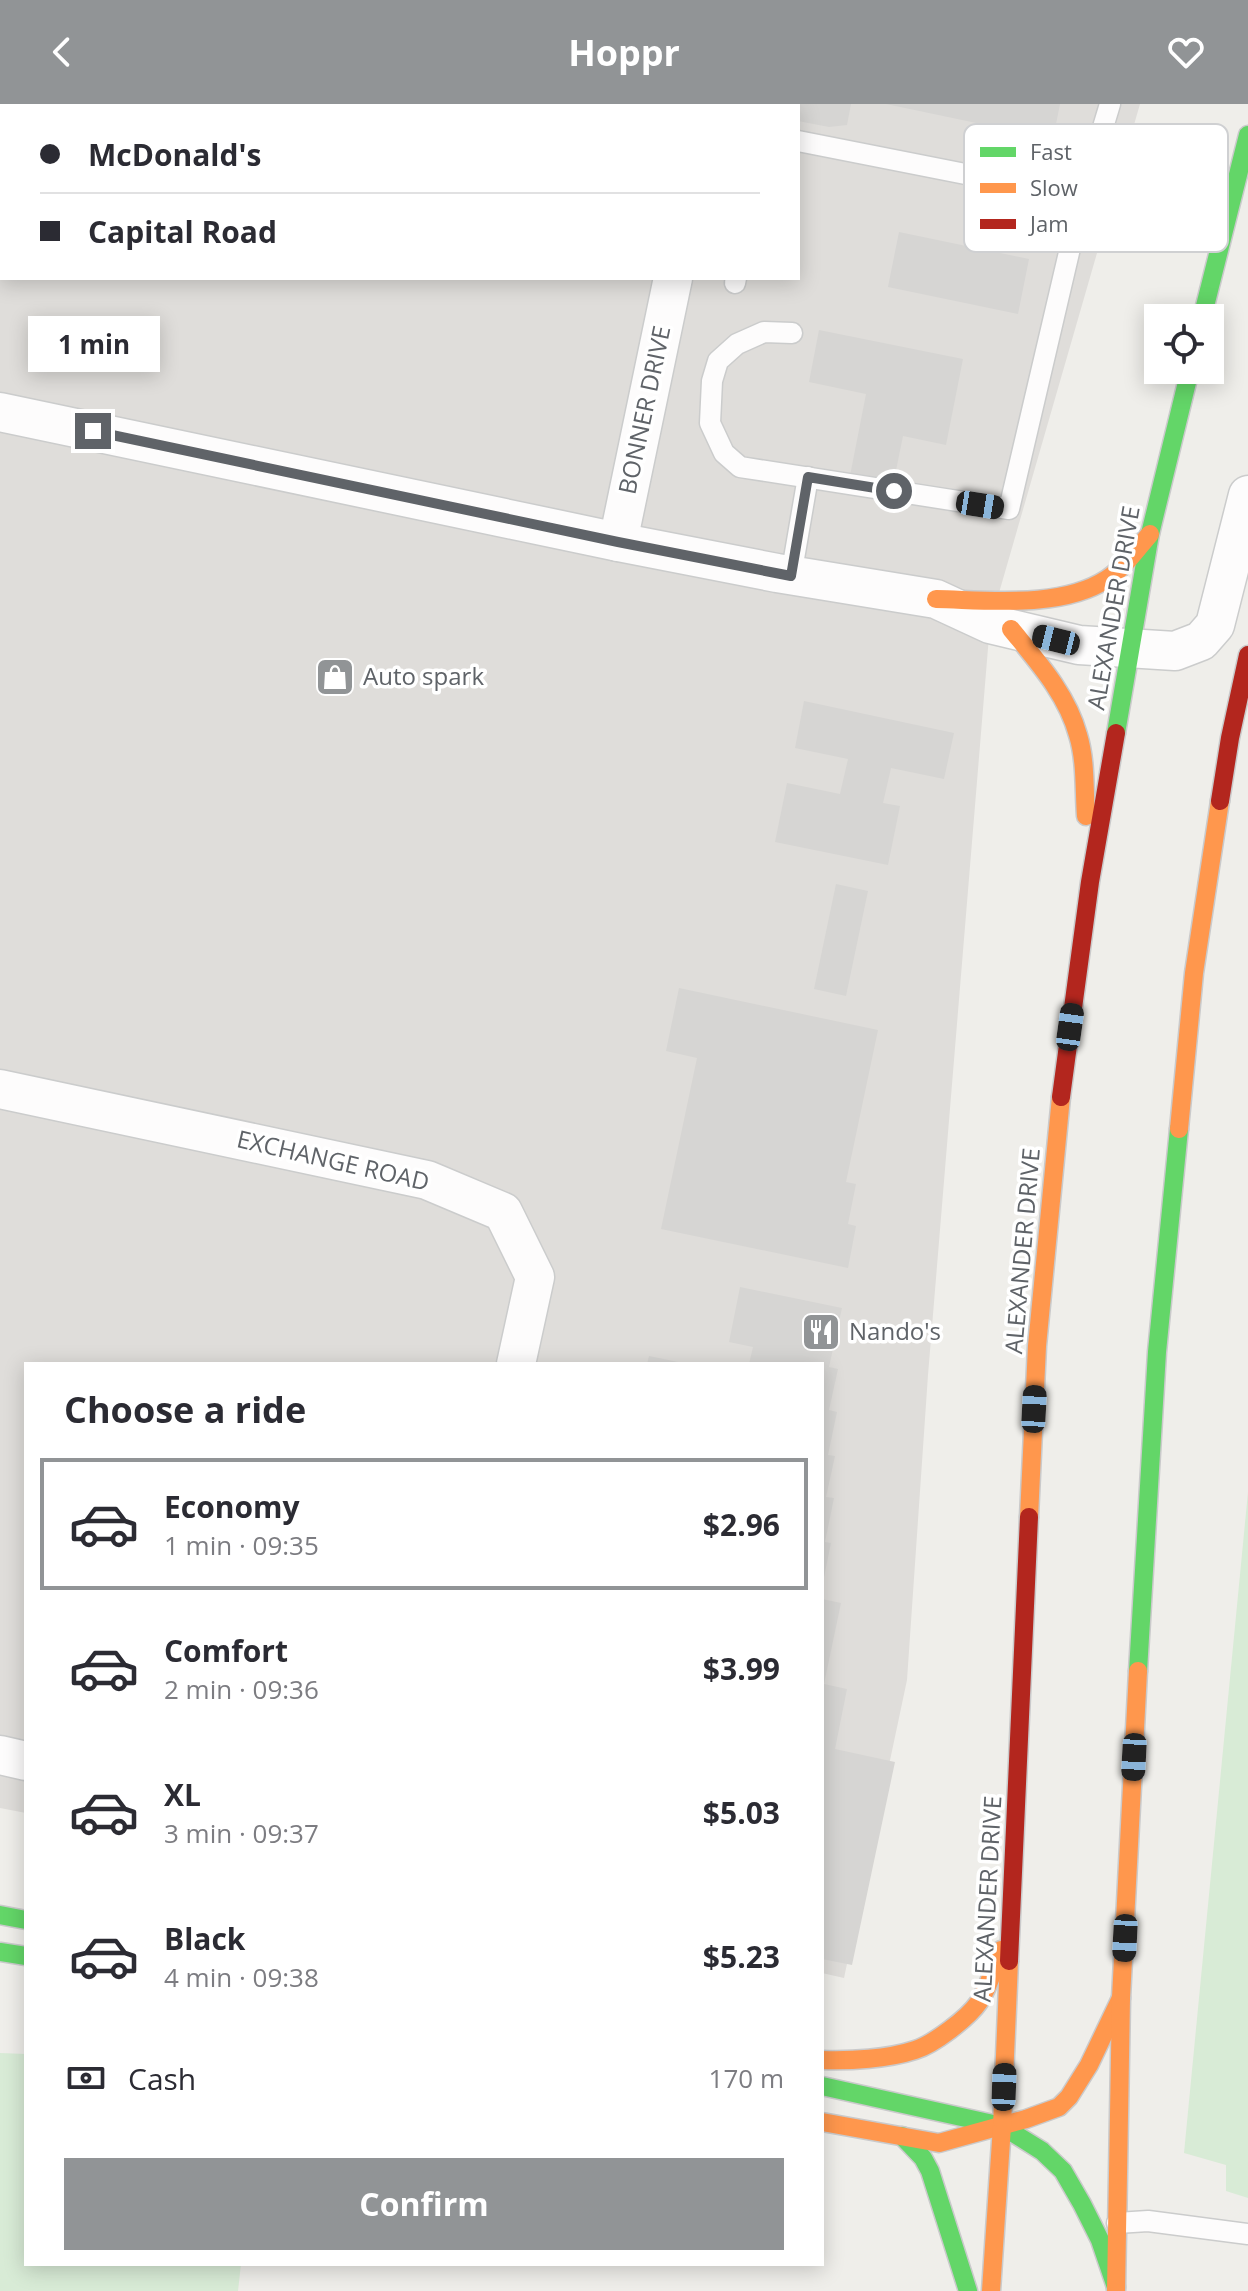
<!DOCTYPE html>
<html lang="en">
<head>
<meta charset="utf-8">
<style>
	:root { --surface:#fff; --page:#f7f7f7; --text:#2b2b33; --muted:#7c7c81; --line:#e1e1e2; --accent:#919496 }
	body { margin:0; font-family:"Open Sans",sans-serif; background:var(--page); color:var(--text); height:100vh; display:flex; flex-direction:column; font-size:30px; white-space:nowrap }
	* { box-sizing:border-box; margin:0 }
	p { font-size:26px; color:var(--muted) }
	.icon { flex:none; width:44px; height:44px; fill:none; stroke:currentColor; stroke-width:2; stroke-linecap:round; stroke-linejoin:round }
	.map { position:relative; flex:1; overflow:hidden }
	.side { position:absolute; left:24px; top:1258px; width:800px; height:904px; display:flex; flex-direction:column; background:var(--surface); border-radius:0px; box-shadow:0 4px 20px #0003 }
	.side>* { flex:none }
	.banner { position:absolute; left:0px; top:0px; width:800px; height:176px; box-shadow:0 4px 20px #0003; display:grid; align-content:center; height:176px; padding:0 40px; background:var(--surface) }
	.buttons { position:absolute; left:1144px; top:200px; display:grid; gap:16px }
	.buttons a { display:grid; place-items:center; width:80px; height:80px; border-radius:0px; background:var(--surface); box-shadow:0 4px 20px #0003; font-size:40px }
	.end { position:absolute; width:36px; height:36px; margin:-18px; border:10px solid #5f6368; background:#fff; box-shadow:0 0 0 4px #fff }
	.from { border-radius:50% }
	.bubble { position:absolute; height:56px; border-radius:0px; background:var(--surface); box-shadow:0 4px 20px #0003; font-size:26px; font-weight:700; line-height:56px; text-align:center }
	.car { position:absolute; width:24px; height:48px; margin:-24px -12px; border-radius:10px; box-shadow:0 0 6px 2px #0007; background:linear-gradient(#222 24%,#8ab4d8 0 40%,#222 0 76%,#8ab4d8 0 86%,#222 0) }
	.banner b { display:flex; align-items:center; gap:28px; height:76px; font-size:30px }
	.banner b+b { border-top:2px solid var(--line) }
	.banner i { width:20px; height:20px; background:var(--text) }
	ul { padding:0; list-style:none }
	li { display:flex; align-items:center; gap:24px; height:132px; margin:0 16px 12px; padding:0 24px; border:4px solid transparent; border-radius:0px }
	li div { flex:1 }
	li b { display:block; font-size:30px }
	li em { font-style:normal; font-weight:700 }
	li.active { border-color:var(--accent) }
	li>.icon { width:72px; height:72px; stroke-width:1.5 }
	h2 { padding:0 40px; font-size:36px; line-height:96px }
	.pay { display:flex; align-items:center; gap:20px; height:88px; padding:0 40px; font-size:30px }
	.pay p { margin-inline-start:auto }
	.action { display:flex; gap:16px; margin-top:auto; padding:16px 40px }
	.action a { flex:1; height:92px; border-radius:0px; background:var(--accent); color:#fff; font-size:32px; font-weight:700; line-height:92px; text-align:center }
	header { display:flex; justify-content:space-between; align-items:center; height:104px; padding:0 40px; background:var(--accent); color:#fff; font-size:36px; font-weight:700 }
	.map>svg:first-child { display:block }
</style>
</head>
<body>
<header><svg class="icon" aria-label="back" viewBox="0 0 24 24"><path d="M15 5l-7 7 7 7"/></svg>Hoppr<svg class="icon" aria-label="heart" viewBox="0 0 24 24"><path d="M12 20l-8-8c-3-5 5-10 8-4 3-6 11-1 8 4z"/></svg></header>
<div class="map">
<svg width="1248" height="2187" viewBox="0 0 1248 2187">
	<rect width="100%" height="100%" fill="#efeeea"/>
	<path fill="#dfddda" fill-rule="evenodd" d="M0,0H1140L990,520L928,1271L907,1576L844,1874L822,1869V1260H26V1709L0,1704ZM2,2H798V174H2Z"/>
	<g fill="#d8ebd6">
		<polygon points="1248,1388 1248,2094 1226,2087 1226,2061 1184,2049"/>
		<polygon points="0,1949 26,1950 26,2160 241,2160 238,2187 0,2187"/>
	</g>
	<g fill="#d6d5d3">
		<polygon points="798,0 851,0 847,21 829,23 798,17"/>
		<polygon points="886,0 1060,0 1053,35"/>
		<polygon points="899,128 1029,155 1018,210 888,183"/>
		<polygon points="819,226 963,255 946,341 903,332 892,386 849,377 866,290 809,278"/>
		<polygon points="804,597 954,629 944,675 891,664 883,699 900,702 888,761 775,738 787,679 840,690 848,655 795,644"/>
		<polygon points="836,780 868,787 846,892 814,885"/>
		<polygon points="679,884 878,926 846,1078 856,1080 848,1120 856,1122 848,1164 661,1125 697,954 666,947"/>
		<polygon points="740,1183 842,1204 829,1263 838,1265 829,1306 837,1308 828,1351 835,1352 826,1393 834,1394 825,1438 831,1439 823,1478 822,1260 749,1260 753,1243 729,1238"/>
		<polygon points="649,1252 683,1259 683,1260 647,1260"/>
		<polygon points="822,1495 841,1499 824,1580 847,1585 835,1645 895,1658 852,1861 822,1855"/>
	</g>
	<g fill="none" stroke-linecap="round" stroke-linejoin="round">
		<defs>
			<g id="lane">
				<polyline points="1082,93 1110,0"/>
				<polyline points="735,179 736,174"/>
				<polyline points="792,229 764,228 737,240 718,257 712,277 710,319 724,349 740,363 1009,405 1082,93 798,37"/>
				<polyline points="791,472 808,373"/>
				<polyline points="1117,2119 1148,2117 1248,2130"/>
			</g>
			<g id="street">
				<polyline points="708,2 709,0"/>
				<polyline points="0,308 618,438 777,469 936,495 990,520 1079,541 1175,547 1201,537 1215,521 1248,391"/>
				<polyline points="618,438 673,174"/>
				<polyline points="0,985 427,1076 503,1108 535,1173 516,1260"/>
				<polyline points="0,1651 26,1657"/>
			</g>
			<g id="fast">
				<polyline points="1202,214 1248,31"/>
				<polyline points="1116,629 1150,430 1190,266"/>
				<polyline points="1138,1567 1157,1248 1179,1025"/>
				<polyline points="0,1811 26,1816"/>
				<polyline points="0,1848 26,1852"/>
				<polyline points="822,1982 1002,2022 1042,2047 1063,2067 1082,2100 1100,2136 1116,2183"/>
				<polyline points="902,2032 923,2054 930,2067 968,2187"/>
			</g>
			<g id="slow">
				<path d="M936,495C988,496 1061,505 1107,475C1124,464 1137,445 1150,430"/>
				<path d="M1011,525C1037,557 1067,590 1078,631C1086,657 1084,685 1086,712"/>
				<polyline points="1179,1025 1194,869 1220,697"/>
				<polyline points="1029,1413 1037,1242 1061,993"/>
				<path d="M822,1956C850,1957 888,1955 915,1946C934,1940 968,1914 979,1898C989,1883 994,1863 1001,1846"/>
				<polyline points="822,2018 939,2039 1026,2015 1059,2003 1069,1993 1089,1961 1121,1894"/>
				<polyline points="991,2187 1002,2022 1009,1857"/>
				<polyline points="1116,2187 1121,1894 1138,1567"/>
			</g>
			<g id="jam">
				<polyline points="1220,697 1230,634 1248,551"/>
				<polyline points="1061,993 1090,778 1116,629"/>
				<polyline points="1009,1857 1029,1413"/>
			</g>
		</defs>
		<use href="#lane" stroke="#cbcccc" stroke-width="23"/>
		<use href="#street" stroke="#cbcccc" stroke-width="41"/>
		<use href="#fast" stroke="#cacacb" stroke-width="21"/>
		<use href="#slow" stroke="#cacacb" stroke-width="21"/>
		<use href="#jam" stroke="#cacacb" stroke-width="21"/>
		<use href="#lane" stroke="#fdfcfc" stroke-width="20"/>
		<use href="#street" stroke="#fdfcfc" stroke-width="38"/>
		<use href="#fast" stroke="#63d668" stroke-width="18"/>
		<use href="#slow" stroke="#ff974d" stroke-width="18"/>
		<use href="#jam" stroke="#b3261e" stroke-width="18"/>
	</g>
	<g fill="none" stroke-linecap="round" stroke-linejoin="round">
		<polyline stroke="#5f6368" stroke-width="10" points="93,327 618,438 791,472 808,373 894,387"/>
	</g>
	<defs>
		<symbol id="shop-square" viewBox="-11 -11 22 22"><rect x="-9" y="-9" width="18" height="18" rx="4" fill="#919496" stroke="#fff"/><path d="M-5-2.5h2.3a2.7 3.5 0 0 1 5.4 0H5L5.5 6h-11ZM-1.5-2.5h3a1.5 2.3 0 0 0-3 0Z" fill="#fff"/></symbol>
		<symbol id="restaurant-square" viewBox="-11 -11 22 22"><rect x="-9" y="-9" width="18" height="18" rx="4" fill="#919496" stroke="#fff"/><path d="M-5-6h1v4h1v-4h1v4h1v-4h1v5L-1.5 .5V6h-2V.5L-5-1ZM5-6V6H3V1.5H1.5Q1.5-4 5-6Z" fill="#fff"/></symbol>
	</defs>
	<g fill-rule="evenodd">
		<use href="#shop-square" x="313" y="551" width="44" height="44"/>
		<use href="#restaurant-square" x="799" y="1206" width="44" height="44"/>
	</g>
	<g text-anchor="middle" stroke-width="7" stroke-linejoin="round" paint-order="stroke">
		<g font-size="24" fill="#5f6368" stroke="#fff">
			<text transform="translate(645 306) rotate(-78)" y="8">BONNER DRIVE</text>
			<text transform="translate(1114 504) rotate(-80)" y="8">ALEXANDER DRIVE</text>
			<text transform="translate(333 1057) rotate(13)" y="8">EXCHANGE ROAD</text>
			<text transform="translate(1023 1147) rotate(-85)" y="8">ALEXANDER DRIVE</text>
			<text transform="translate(988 1795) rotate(-87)" y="8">ALEXANDER DRIVE</text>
		</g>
		<g font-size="24" fill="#5f6368" stroke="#fff" text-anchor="start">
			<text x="363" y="581">Auto spark</text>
			<text x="849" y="1236">Nando's</text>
		</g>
	</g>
	<rect x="964" y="20" width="264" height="128" rx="12" fill="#fff" stroke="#cfd0d2" stroke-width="2"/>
	<rect x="980" y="43" width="36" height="10" fill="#63d668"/>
	<rect x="980" y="79" width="36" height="10" fill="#ff974d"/>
	<rect x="980" y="115" width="36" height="10" fill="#b3261e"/>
	<g font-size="22" fill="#5f6368">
		<text x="1030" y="56">Fast</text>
		<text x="1030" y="92">Slow</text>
		<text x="1030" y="128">Jam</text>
	</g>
</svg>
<div class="buttons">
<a><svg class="icon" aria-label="locate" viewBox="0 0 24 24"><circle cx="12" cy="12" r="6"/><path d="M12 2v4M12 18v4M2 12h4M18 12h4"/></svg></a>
</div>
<i class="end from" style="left:894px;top:387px"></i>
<i class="end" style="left:93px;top:327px"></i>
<div class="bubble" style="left:28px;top:212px;width:132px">1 min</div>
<i class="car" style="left:980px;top:401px;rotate:99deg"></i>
<i class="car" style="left:1056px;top:536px;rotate:284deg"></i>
<i class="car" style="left:1070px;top:923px;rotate:8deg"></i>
<i class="car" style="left:1034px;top:1305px;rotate:3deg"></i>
<i class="car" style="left:1134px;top:1653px;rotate:183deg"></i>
<i class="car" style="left:1125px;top:1834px;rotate:183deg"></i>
<i class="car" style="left:1004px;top:1983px;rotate:2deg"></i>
<div class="banner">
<b><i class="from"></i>McDonald's</b>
<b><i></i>Capital Road</b>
</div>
<section class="side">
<h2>Choose a ride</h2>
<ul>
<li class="active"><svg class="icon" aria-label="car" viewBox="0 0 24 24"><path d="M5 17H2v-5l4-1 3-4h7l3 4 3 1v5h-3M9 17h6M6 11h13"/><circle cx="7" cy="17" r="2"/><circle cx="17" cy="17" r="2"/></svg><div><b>Economy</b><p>1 min · 09:35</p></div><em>$2.96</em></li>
<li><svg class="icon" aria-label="car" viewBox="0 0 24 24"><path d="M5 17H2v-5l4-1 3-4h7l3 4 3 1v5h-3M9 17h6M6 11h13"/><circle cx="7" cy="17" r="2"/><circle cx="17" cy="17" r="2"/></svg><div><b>Comfort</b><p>2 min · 09:36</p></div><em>$3.99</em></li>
<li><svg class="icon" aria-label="car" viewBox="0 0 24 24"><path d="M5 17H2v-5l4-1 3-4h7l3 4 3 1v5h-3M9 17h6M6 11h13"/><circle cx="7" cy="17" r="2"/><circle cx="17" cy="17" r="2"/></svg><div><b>XL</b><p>3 min · 09:37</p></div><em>$5.03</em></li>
<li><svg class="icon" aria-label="car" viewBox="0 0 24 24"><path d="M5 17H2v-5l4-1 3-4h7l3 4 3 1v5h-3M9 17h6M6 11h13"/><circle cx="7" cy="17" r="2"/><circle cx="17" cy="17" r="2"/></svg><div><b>Black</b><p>4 min · 09:38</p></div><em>$5.23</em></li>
</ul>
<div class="pay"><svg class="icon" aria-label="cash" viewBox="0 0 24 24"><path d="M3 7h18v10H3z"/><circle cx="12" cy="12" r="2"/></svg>Cash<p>170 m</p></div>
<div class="action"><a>Confirm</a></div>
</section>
</div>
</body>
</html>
